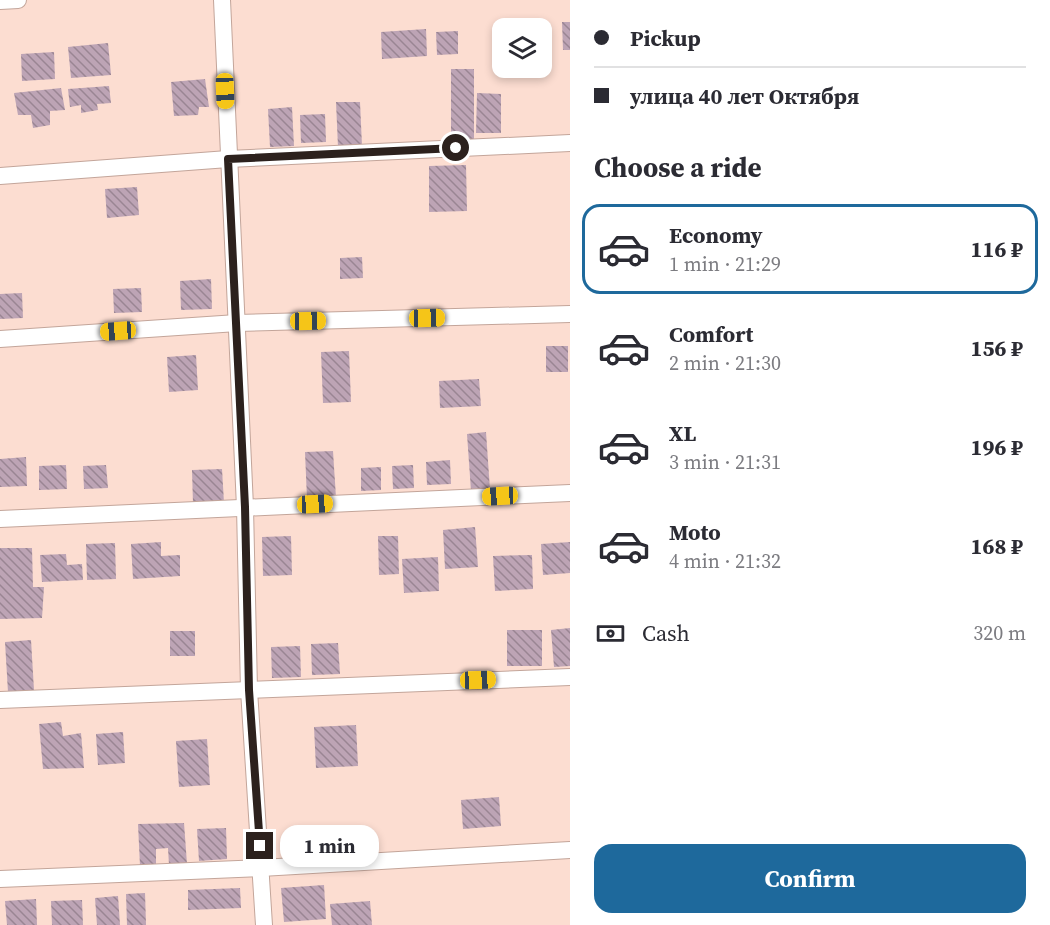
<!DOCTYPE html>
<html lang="en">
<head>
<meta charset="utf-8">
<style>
	:root { --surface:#fff; --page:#f2f2f3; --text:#2b2b33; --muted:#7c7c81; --line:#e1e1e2; --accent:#1e699c }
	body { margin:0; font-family:"Source Serif 4",serif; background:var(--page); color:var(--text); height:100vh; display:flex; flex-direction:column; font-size:22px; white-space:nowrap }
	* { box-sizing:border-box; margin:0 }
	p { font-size:20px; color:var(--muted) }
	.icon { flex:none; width:33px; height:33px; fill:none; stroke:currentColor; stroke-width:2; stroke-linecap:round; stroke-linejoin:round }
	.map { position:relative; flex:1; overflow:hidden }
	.details { display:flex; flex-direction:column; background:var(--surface); width:480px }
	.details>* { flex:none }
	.guide { display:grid; align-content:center; height:132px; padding:0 24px; background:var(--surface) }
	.fabs { position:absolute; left:492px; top:18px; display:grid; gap:12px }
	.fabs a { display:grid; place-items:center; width:60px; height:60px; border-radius:12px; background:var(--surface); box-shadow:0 3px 9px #0003; font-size:30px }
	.end { position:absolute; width:27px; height:27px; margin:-14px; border:8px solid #2c211d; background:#fff; box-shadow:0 0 0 3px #fff }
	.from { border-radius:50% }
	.bubble { position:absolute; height:42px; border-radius:18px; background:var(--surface); box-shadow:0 3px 9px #0003; font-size:20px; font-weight:700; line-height:42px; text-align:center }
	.car { position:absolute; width:18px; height:36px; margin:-18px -9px; border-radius:8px; box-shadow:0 0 4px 2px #0007; background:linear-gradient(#f5c518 24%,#345 0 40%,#f5c518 0 76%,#345 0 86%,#f5c518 0) }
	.guide b { display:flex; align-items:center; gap:21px; height:57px; font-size:22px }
	.guide b+b { border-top:2px solid var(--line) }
	.guide i { width:15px; height:15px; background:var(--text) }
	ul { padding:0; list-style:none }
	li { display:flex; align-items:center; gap:18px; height:90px; margin:0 12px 9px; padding:0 12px; border:3px solid transparent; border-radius:18px }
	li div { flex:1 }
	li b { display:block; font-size:22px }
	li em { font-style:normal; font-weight:700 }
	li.active { border-color:var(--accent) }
	li>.icon { width:54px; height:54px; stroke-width:1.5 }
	h2 { padding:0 24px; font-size:27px; line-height:72px }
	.pay { display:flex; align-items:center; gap:15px; height:66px; padding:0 24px; font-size:22px }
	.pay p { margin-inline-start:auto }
	.action { display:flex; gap:12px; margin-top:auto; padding:12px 24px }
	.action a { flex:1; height:69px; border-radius:18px; background:var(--accent); color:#fff; font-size:24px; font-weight:700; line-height:69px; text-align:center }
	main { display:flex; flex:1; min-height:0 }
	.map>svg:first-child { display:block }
</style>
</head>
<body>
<main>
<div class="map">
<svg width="570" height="925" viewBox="0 0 570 925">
	<defs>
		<pattern id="building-back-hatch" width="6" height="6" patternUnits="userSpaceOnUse" patternTransform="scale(1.5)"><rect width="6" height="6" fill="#bda4b5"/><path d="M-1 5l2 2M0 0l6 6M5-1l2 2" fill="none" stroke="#9a8593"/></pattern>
	</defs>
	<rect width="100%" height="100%" fill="#fcddd1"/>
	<g fill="url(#building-back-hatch)">
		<polygon points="562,22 570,22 570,50 563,50"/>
		<polygon points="426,29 427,56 382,59 381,32"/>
		<polygon points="458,31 458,54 437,55 436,32"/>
		<polygon points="108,43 111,75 71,78 68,47"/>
		<polygon points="54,52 55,79 22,81 21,54"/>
		<polygon points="451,69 474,69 474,141 451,140"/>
		<polygon points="205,79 209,107 199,107 198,115 174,116 171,82"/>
		<polygon points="109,86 111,103 97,104 98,110 81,113 81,105 70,107 68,89"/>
		<polygon points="61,88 65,110 50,111 50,125 33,128 31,115 18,115 14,93"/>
		<polygon points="477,93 501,94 501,133 476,133"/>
		<polygon points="336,102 360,102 362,146 338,147"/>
		<polygon points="292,107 294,146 270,147 268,109"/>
		<polygon points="325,114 326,142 301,143 300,115"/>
		<polygon points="466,165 467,211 429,212 429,166"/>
		<polygon points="137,187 139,215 107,218 105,189"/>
		<polygon points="362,257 363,278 340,279 340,258"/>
		<polygon points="211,279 212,309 181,310 180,281"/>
		<polygon points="141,288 142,312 114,313 113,289"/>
		<polygon points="22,293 23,318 0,319 0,294"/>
		<rect x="546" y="346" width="22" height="26"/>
		<polygon points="349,351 351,402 323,403 321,352"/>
		<polygon points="196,355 198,390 169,392 167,357"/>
		<polygon points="479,379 481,406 440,408 439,381"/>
		<polygon points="486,432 490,490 471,491 467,434"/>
		<polygon points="333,451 336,498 307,499 305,452"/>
		<polygon points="26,457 27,486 0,487 0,459"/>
		<polygon points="450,460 451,484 427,485 426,462"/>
		<polygon points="66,465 67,489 39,490 39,466"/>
		<polygon points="106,465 108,488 84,489 83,466"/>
		<polygon points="413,465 414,488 393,489 392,466"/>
		<polygon points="381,467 381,490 361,491 361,468"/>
		<polygon points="222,469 224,503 193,504 192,470"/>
		<polygon points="475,527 478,567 445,569 443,530"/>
		<polygon points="291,536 292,575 263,576 262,537"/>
		<polygon points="378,536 398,536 399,574 379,575"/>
		<polygon points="161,542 161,556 180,555 180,576 133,579 131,544"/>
		<polygon points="570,542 570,573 543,575 541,544"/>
		<polygon points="115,543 116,579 87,580 86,544"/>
		<polygon points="0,548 32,548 33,587 44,587 42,618 0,619"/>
		<polygon points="66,554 67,565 82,564 83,580 42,582 40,555"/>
		<polygon points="532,555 533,589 495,591 493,556"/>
		<polygon points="438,557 439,591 404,593 402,559"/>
		<polygon points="570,628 570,666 554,667 551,630"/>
		<rect x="507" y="630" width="35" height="36"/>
		<rect x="170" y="631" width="25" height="25"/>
		<polygon points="31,640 34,690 8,692 5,642"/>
		<polygon points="338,643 340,674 312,675 311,644"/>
		<polygon points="300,646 301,677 272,678 271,647"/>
		<polygon points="61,722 63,736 81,733 84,768 43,769 39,724"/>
		<polygon points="356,725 358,766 316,768 314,727"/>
		<polygon points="123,732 125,763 98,765 96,734"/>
		<polygon points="207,739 210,785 179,787 176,741"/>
		<polygon points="499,797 501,826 463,829 461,800"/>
		<polygon points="184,823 187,864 169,865 168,848 156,849 156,865 140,866 138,824"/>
		<polygon points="226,828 227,859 199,861 197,829"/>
		<polygon points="324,885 326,919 284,922 281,888"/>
		<polygon points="240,888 241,908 188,910 188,890"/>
		<polygon points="145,893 146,925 127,925 126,894"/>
		<polygon points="118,896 120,925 97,925 95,898"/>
		<polygon points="36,899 37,925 7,925 5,901"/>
		<polygon points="82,900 83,925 52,925 51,901"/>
		<polygon points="370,901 372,925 332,925 330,904"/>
	</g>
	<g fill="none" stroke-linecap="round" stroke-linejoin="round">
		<defs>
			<g id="minor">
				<polyline points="222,0 245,507 249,690 264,925"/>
				<polyline points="0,1 18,0"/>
				<polyline points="0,176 228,159 570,143"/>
				<polyline points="0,339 237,323 570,314"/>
				<polyline points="0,519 570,493"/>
				<polyline points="0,700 570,677"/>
				<polyline points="0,879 261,868 570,850"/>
			</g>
		</defs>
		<use href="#minor" stroke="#c3a59a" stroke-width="18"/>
		<use href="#minor" stroke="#fff" stroke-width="16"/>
	</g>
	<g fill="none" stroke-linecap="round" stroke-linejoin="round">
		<polyline stroke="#2c211d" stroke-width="8" points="260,846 249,690 245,507 228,159 456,148"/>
	</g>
</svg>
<div class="fabs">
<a><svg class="icon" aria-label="layers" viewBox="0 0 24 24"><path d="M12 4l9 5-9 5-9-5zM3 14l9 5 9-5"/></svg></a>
</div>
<i class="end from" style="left:456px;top:148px"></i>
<i class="end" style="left:260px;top:846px"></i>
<div class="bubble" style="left:280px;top:825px;width:99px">1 min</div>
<i class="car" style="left:225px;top:91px;rotate:178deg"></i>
<i class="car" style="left:427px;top:318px;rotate:89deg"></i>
<i class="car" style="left:308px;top:321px;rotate:89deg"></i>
<i class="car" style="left:118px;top:331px;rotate:266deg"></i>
<i class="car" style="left:500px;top:496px;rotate:267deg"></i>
<i class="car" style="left:315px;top:504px;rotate:87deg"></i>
<i class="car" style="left:478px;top:680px;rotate:88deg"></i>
</div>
<section class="details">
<div class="guide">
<b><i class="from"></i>Pickup</b>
<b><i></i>улица 40 лет Октября</b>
</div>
<h2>Choose a ride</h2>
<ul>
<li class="active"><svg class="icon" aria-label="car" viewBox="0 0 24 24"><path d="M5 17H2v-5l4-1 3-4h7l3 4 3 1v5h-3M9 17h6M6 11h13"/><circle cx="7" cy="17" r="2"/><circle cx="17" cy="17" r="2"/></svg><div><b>Economy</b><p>1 min · 21:29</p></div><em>116 ₽</em></li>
<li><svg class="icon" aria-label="car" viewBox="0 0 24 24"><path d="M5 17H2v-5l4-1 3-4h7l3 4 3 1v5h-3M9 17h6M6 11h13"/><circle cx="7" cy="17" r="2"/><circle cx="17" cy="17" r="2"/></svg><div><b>Comfort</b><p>2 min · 21:30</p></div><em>156 ₽</em></li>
<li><svg class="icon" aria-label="car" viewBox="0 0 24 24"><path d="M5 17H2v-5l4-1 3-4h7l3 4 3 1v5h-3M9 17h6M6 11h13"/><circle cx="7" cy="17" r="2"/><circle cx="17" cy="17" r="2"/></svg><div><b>XL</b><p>3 min · 21:31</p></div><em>196 ₽</em></li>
<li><svg class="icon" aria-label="car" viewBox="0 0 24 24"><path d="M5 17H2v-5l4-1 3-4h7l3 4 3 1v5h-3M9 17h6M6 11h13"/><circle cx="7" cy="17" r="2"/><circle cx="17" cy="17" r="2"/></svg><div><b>Moto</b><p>4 min · 21:32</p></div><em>168 ₽</em></li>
</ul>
<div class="pay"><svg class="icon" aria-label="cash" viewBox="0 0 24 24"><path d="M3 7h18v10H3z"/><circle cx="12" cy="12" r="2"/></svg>Cash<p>320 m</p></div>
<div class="action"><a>Confirm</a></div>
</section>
</main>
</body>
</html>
